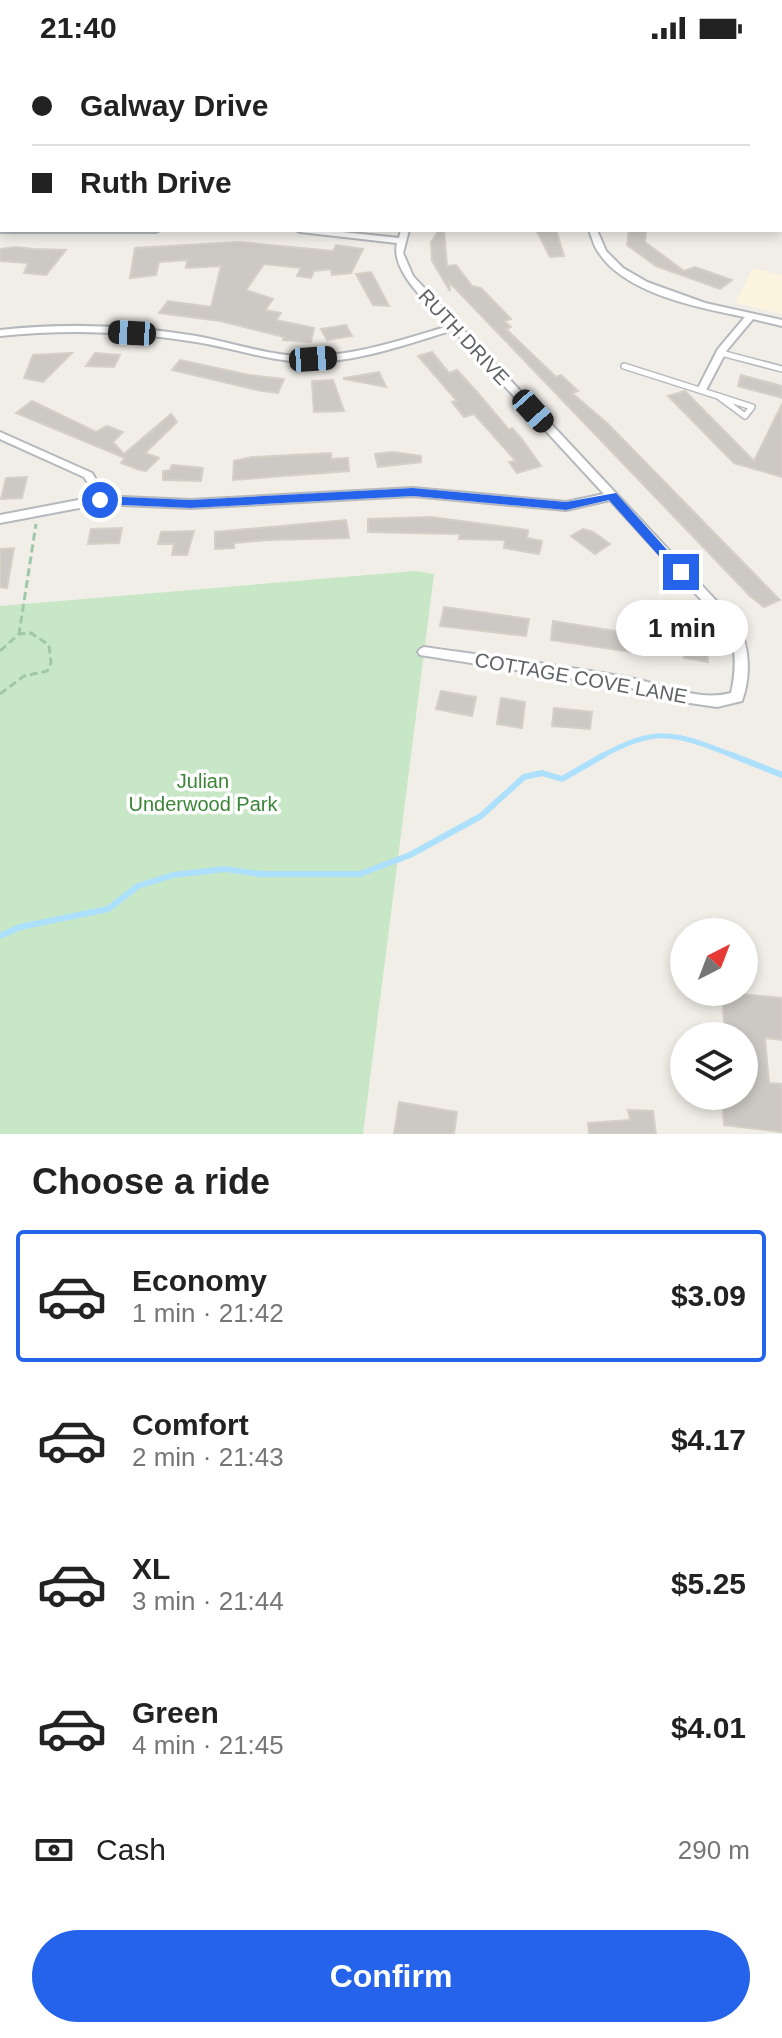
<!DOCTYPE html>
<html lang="en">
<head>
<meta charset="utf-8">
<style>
	:root { --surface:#fff; --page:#f6f6f6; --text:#222; --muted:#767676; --line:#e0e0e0; --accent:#2563eb }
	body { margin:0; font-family:Helvetica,sans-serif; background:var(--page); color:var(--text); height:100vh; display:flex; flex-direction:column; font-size:30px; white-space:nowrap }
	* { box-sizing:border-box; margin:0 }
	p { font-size:26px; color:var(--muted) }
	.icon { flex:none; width:44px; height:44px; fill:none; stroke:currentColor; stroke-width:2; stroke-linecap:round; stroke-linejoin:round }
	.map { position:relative; height:1078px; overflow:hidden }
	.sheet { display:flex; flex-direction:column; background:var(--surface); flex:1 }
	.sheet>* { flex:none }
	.guide { position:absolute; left:0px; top:0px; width:782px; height:176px; box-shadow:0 4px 12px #0003; display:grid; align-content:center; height:176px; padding:0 32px; background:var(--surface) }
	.needle { width:52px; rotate:42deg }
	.buttons { position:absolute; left:670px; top:862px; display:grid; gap:16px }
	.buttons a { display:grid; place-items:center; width:88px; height:88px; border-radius:50%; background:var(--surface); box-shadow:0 4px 12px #0003; font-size:40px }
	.end { position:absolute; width:36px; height:36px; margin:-18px; border:10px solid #2563eb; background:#fff; box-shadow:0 0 0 4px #fff }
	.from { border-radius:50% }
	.bubble { position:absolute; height:56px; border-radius:28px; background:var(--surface); box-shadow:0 4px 12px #0003; font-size:26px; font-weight:700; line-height:56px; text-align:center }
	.car { position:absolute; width:24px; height:48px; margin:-24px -12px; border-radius:10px; box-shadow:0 0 6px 2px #0007; background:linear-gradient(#222 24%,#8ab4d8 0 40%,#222 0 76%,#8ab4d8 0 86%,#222 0) }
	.guide b { display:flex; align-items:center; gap:28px; height:76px; font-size:30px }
	.guide b+b { border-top:2px solid var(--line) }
	.guide i { width:20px; height:20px; background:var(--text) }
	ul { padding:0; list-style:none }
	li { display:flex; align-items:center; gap:24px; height:132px; margin:0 16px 12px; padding:0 16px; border:4px solid transparent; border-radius:8px }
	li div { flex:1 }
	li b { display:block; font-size:30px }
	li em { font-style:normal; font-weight:700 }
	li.on { border-color:var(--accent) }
	li>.icon { width:72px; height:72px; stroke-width:1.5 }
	h2 { padding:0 32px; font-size:36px; line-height:96px }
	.pay { display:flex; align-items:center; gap:20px; height:88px; padding:0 32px; font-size:30px }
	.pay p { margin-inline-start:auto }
	.button { display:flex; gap:16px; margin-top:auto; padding:16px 32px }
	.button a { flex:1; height:92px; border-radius:48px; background:var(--accent); color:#fff; font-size:32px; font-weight:700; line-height:92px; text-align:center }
	.status { display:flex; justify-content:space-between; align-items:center; height:56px; padding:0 40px; background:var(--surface); direction:ltr }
	.status svg { height:22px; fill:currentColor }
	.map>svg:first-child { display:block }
</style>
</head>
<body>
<div class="status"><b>21:40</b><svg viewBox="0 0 49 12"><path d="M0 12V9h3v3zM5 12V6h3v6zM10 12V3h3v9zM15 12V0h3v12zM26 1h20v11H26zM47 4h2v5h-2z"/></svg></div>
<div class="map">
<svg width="782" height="1078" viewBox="0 0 782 1078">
	<rect width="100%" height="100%" fill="#f1eee8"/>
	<polygon fill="#fdf4e0" points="753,212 782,219 782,258 736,247"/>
	<polygon fill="#c8e7c6" points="415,515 434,518 363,1078 0,1078 0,550"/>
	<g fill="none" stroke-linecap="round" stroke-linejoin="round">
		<polyline stroke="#ace0fd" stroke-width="3" points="76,0 130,0"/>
		<path stroke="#ace0fd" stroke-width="5" d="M600,701C659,668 678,678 737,701"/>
		<g stroke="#ace0fd" stroke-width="6">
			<polyline points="732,699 782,719"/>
			<polyline points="0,880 20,871 108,853 138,830 173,819 225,813 260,818 360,818 410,799 481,760 524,721 542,717 562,723 604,699"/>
		</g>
	</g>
	<g fill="#ccc9c4" stroke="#d5cfc6" stroke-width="2">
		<polygon points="439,174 444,174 447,210 456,209 472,230 481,232 511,263 504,265 511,271 506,273 556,321 561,319 578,335 572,337 608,368 780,544 764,551 750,540 449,226 450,235 432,205 431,186"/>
		<polygon points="536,174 556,174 564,200 550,201"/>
		<polygon points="629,174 646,174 645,186 684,215 695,211 732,224 720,233 656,210 627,189"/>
		<polygon points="239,186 333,195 336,189 363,193 351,217 332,219 331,213 314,215 311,222 297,220 301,212 264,208 246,234 273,243 265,254 281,257 276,264 314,272 311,286 283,284 284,281 220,265 159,257 168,245 211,251 221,210 186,212 187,204 159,206 156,219 130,222 135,192"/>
		<polygon points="16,191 33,193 66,194 46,219 24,217 28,207 0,205 0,193"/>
		<polygon points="371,216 389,250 373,249 356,218"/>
		<polygon points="346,269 352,280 327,284 321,273"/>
		<polygon points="432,296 449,317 457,314 478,337 509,374 512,372 521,382 541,410 517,417 509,406 516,405 474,358 464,361 452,346 457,345 418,300"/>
		<polygon points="72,297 43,326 24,322 33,299"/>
		<polygon points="95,297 107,298 120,299 114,311 86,310"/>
		<polygon points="180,304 249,319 284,323 278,337 262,335 172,314"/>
		<polygon points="379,316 386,331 344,323 344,322"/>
		<polygon points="741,319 782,330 782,342 738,330"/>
		<polygon points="333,324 344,355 314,356 312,325"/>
		<polygon points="685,335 754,405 782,348 782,421 734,407 668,340"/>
		<polygon points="32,345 96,376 107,370 123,376 113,386 124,398 171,358 177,366 145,397 159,402 146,415 140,414 121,407 125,402 16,357"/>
		<polygon points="394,396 421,400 421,406 378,411 375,398"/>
		<polygon points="331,397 331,403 348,402 349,415 233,424 234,405 252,401"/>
		<polygon points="172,409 203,412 201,425 163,424 163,415 170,414"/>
		<polygon points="27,421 22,442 1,443 6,422"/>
		<polygon points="431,461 528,474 527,482 542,485 539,498 504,492 505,484 459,483 460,478 368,476 368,463"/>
		<polygon points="346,464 349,482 268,484 234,487 234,492 215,493 215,476"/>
		<polygon points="122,472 119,487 88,488 91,473"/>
		<polygon points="583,473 593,476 610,488 595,498 571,480"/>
		<polygon points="194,475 187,499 172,499 174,488 158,488 161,476"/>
		<polygon points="14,492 7,532 0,531 0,493"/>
		<polygon points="444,551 529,563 526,580 440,570"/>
		<polygon points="553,565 646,580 645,598 551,584"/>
		<polygon points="684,580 707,583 708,606 684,602"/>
		<polygon points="441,635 476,641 472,660 436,653"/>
		<polygon points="501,642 525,646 522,672 497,668"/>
		<polygon points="554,652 592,656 590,673 552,670"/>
		<polygon points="722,936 782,942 782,984 765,982 769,1027 782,1028 782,1076 724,1069 722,1040 744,1040 744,980 725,980"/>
		<polygon points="399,1046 457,1056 454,1078 394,1078"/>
		<polygon points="628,1054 653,1055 656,1078 589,1078 588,1067 630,1064"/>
	</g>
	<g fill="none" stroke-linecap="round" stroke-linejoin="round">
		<defs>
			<g id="service">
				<polyline points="721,297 782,313"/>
				<polyline points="624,310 718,340"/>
				<polygon points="718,340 752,351 745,360"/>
			</g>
			<g id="minor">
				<polygon points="34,0 41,0 39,2 32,2"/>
				<polygon points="443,0 450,0 449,2 442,2"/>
				<polygon points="587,0 593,0 594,2 588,2"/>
				<polygon points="757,0 782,0 782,2 753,2"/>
				<rect x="0" y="26" width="2" height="6"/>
				<rect x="780" y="50" width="2" height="6"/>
				<rect x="0" y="94" width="2" height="4"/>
				<rect x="780" y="141" width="2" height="5"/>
				<polygon points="0,172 2,172 2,174 160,174 156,176 0,176"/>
				<path d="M296,174H323L399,182L401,174H409L403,197L413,220L737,567C750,590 751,620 742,645L717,651L690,647L631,632L420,599L418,596L420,593L424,591C492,601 562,609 630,622C663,628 698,646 731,637C736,615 737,594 728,573L610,444L566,454L413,440L191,452L100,448L0,467V459L89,442L90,430L84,421L0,383V376L92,417L100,430V440L191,444L413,432L566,446L604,438L453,274C407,288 359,306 310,306C271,306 234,292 196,286C131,275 65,273 0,280V274C65,267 132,269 196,280C234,287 272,301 311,300C359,299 404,283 449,270C431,250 390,216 397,187L300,176Z"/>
				<path d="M589,174H597L606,195L623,212L647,226L705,247L782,264V270L753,263L727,294L706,334H700L698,332L718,293L745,261C700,252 626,238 599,197C594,191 592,181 589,174Z"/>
			</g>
		</defs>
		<use href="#service" stroke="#b5b8bc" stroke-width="8"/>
		<use href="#minor" stroke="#b5b8bc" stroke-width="4"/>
		<g stroke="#9fc8a7" stroke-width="3" stroke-dasharray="8 4" stroke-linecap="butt">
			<polyline points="0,595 19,578 36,468"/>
			<polyline points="0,638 24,620 47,615 51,607 49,589 31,577 19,578"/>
		</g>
		<use href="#service" stroke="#fff" stroke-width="5"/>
		<use href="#minor" fill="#fff" fill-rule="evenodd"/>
	</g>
	<polygon fill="#2563eb" points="413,432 566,446 616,437 687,516 676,519 609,444 566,454 413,440 191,452 100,448 94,444 100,440 191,444"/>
	<g text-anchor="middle" stroke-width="7" stroke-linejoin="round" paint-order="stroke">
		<g font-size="20" fill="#5f6367" stroke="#fff">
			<text transform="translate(464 281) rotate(47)" y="7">RUTH DRIVE</text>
			<text transform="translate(581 622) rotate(10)" y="7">COTTAGE COVE LANE</text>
		</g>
		<g font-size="20" fill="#3b8538" stroke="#fff">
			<text x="203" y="732">Julian<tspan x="203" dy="23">Underwood Park</tspan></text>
		</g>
	</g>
</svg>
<div class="buttons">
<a><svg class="needle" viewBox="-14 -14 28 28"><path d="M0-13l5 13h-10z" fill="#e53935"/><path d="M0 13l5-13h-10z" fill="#767676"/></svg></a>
<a><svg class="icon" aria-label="layers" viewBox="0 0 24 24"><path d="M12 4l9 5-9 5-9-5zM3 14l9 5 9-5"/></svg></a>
</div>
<i class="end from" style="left:100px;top:444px"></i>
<i class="end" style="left:681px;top:516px"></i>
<div class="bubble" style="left:616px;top:544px;width:132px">1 min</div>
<i class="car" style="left:132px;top:277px;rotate:273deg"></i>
<i class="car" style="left:313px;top:303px;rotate:86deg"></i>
<i class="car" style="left:533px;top:355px;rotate:138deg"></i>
<div class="guide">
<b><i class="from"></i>Galway Drive</b>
<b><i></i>Ruth Drive</b>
</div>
</div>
<section class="sheet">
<h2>Choose a ride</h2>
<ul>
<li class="on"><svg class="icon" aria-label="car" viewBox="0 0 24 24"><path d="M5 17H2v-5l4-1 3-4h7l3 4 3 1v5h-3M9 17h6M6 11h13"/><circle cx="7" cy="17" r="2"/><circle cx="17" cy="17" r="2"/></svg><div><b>Economy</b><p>1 min · 21:42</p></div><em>$3.09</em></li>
<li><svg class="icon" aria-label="car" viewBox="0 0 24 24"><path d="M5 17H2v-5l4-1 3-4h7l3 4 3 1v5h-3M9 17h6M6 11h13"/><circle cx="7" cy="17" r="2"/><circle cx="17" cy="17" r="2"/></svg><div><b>Comfort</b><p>2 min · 21:43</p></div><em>$4.17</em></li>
<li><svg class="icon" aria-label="car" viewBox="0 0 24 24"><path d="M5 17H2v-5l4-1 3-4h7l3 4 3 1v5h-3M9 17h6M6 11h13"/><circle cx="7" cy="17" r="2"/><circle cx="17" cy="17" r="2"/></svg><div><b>XL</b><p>3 min · 21:44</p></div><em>$5.25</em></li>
<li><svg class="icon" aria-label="car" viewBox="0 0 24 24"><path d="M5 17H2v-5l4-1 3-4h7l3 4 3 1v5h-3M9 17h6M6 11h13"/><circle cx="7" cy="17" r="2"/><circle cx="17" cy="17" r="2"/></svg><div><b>Green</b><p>4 min · 21:45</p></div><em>$4.01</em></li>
</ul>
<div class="pay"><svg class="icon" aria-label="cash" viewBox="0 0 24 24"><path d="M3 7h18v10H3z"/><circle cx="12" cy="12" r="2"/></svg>Cash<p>290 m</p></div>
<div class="button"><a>Confirm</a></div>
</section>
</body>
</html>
